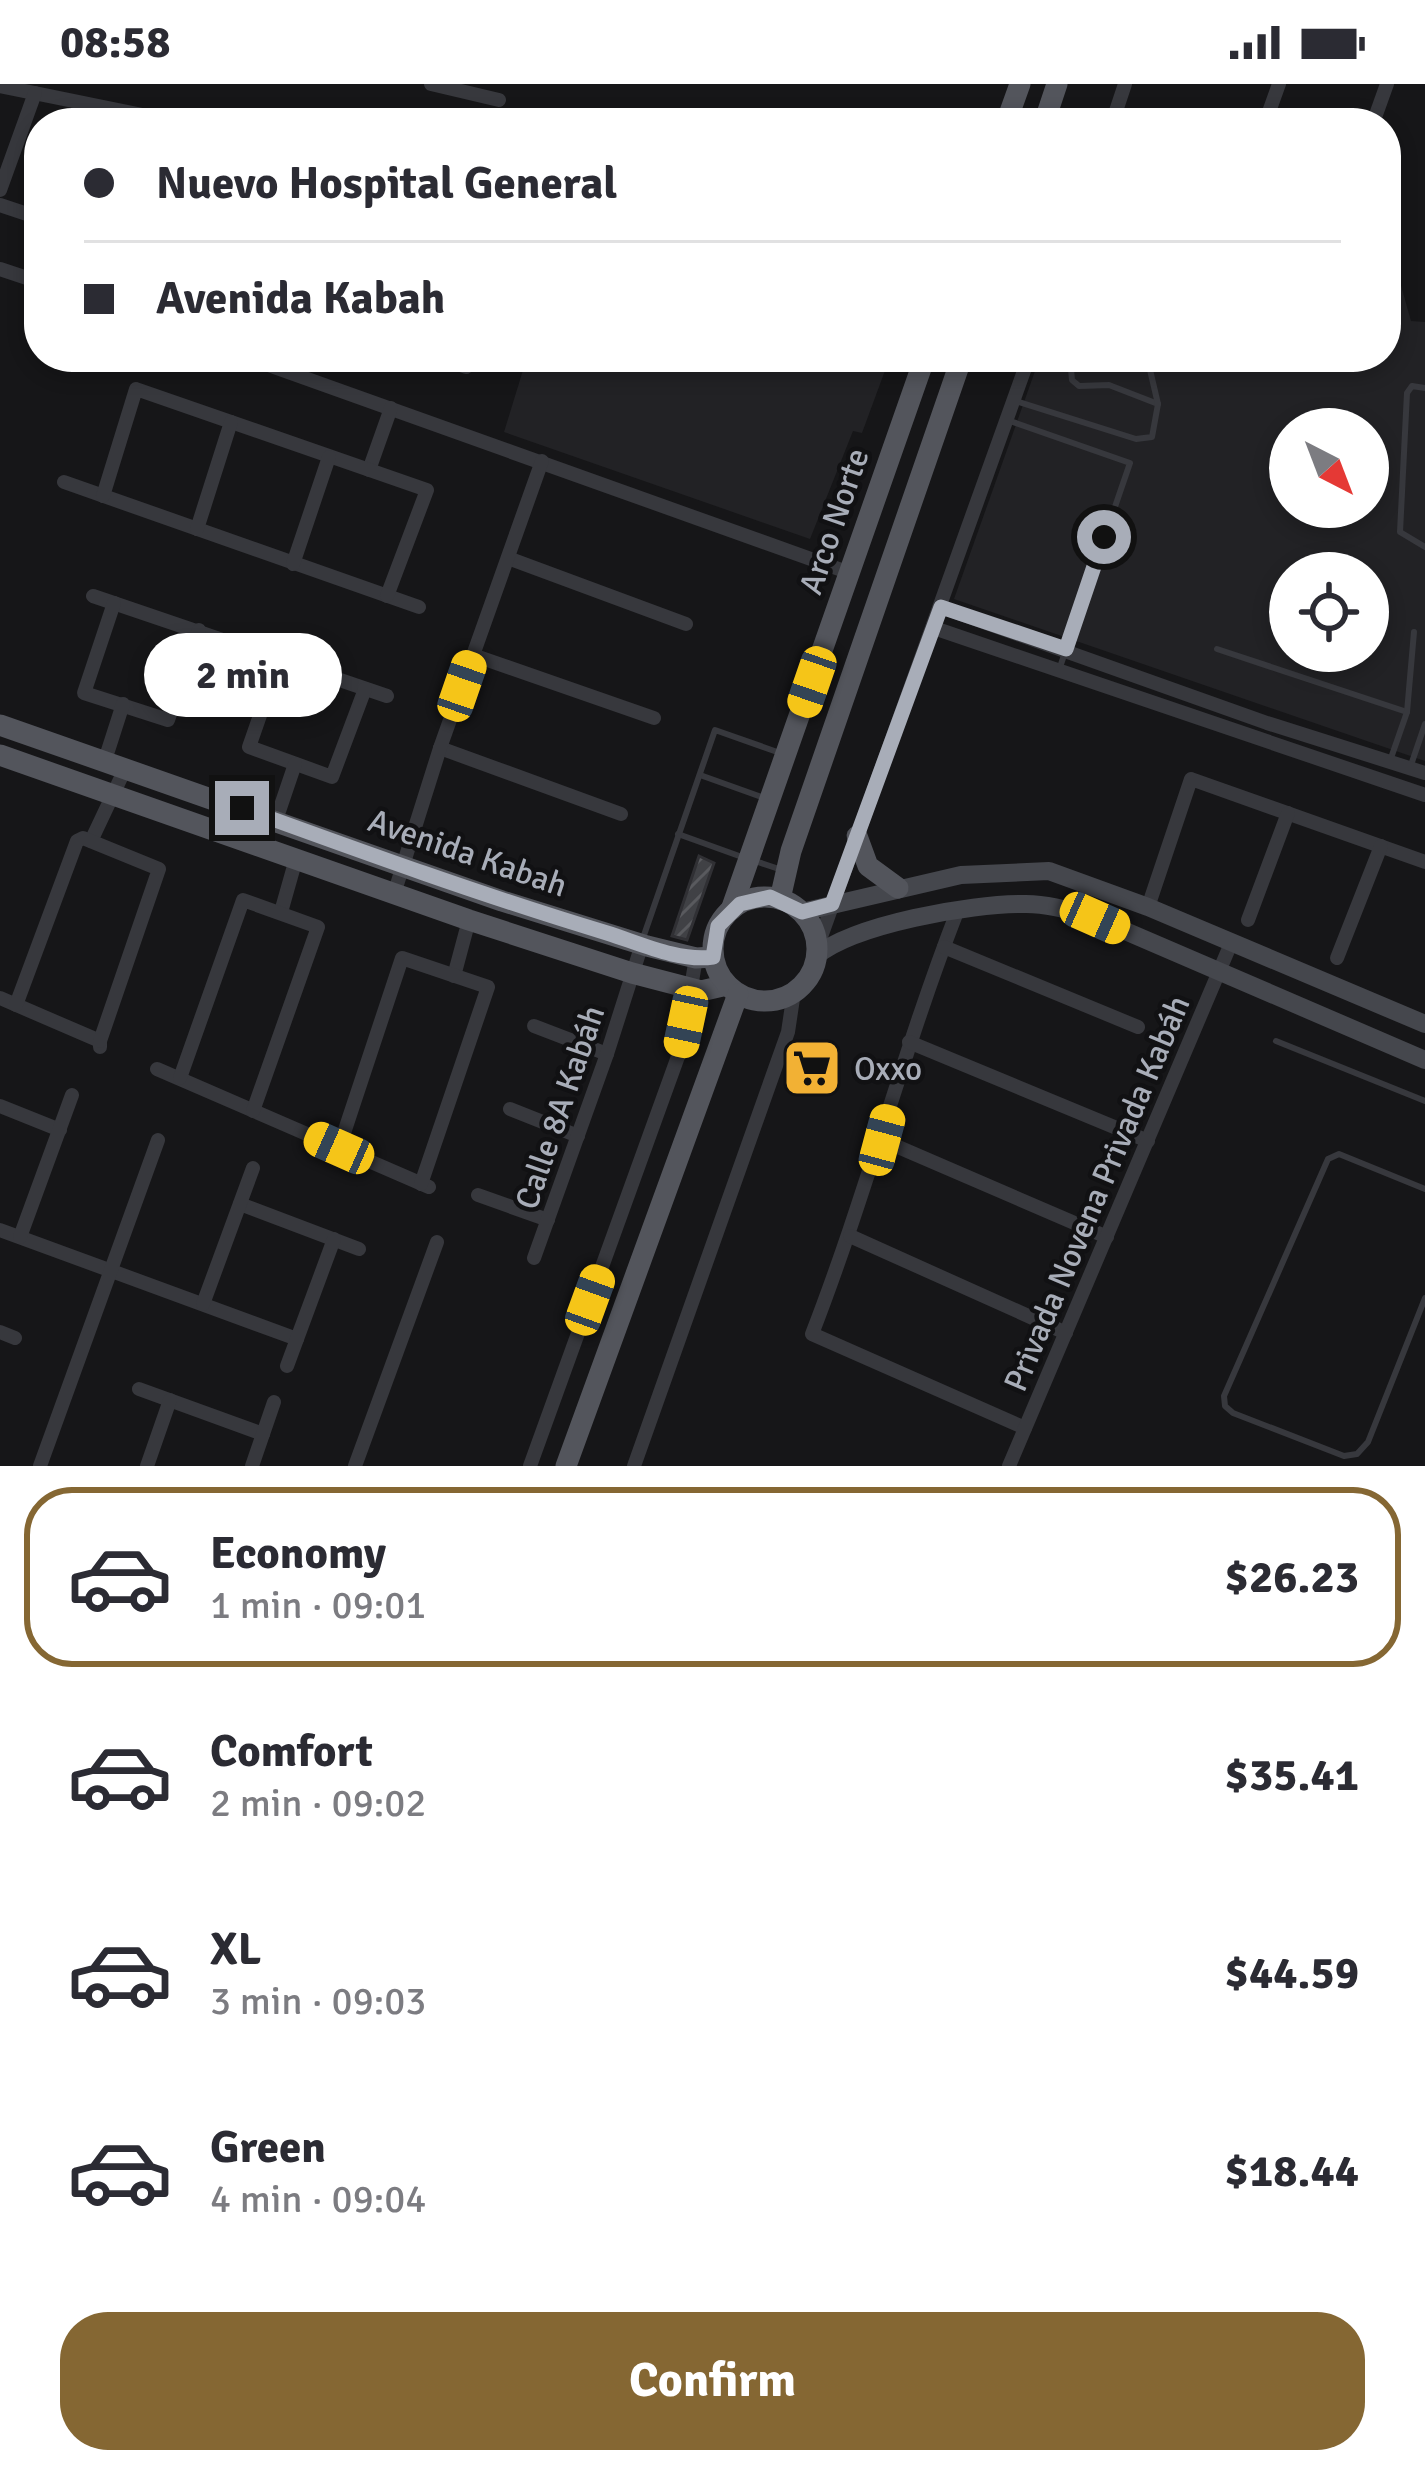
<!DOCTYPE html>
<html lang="en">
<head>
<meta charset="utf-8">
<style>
	:root { --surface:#fff; --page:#f2f2f3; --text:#2b2b33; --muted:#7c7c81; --line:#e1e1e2; --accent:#856733 }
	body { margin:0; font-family:Signika,sans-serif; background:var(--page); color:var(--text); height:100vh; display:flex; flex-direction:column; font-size:45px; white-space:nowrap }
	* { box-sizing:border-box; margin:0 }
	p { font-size:39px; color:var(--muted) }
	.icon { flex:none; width:66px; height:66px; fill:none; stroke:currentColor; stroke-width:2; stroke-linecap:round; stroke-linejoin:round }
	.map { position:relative; height:1382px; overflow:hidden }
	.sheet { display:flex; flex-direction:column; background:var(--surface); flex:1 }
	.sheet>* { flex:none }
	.hud { position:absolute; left:24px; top:24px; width:1377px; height:264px; border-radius:48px; box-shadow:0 6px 18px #0003; display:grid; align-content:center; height:264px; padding:0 60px; background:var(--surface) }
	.needle { width:78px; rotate:138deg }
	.fabs { position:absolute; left:1269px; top:324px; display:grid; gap:24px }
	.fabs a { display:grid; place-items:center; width:120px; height:120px; border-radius:50%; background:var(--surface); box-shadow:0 6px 18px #0003; font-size:60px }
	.end { position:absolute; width:54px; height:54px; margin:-27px; border:15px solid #a8adb8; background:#111; box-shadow:0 0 0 6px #111 }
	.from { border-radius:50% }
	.bubble { position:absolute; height:84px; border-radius:42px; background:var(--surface); box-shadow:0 6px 18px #0003; font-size:39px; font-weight:800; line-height:84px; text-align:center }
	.car { position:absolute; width:36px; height:72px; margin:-36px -18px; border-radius:15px; box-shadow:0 0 9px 3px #0007; background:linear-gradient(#f5c518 24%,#345 0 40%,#f5c518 0 76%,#345 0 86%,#f5c518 0) }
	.hud b { display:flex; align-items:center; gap:42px; height:114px; font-size:45px }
	.hud b+b { border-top:3px solid var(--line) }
	.hud i { width:30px; height:30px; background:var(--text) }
	ul { padding:21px 0 0; list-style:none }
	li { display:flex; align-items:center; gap:36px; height:180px; margin:0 24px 18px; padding:0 36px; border:6px solid transparent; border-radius:48px }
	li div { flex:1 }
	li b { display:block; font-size:45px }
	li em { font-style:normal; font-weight:800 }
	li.active { border-color:var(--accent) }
	li>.icon { width:108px; height:108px; stroke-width:1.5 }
	.cta { display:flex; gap:24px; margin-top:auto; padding:24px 60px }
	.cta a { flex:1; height:138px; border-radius:48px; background:var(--accent); color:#fff; font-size:48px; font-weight:800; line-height:138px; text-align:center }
	.status { display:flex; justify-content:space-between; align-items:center; height:84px; padding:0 60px; background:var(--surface); direction:ltr }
	.status svg { height:33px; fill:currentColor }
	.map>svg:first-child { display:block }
</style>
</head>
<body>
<div class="status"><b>08:58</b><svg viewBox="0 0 49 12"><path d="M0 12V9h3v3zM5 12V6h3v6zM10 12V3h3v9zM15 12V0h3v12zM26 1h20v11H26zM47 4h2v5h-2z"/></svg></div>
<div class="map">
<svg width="1425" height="1382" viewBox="0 0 1425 1382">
	<defs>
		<pattern id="building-hatch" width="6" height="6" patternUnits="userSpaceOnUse" patternTransform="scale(3)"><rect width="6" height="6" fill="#404145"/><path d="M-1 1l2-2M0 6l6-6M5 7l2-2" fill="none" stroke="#595a5e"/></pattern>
	</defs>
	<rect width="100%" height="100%" fill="#161618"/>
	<g fill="#222225" fill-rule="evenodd">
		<path d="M1386,148L1411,237L1425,238V677L954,515L1040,273H1386ZM1290,345H1368V423H1290ZM1290,489H1368V567H1290Z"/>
		<polygon points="527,273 890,273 862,349 853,347 810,455 504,348"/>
	</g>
	<polygon fill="url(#building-hatch)" stroke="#303034" stroke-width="3" points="699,772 714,779 687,856 672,852"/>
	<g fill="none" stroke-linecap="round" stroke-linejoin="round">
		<g stroke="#37383d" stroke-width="6">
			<polyline points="1076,273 1071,285 1072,296 1079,302 1109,301 1158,320"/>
			<polyline points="1425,304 1412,302 1407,309 1400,448 1425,463"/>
			<polyline points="1016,317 1136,355 1152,353 1158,320 1147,273"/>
			<polyline points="1010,337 1130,379 1059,586"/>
			<polyline points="1217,565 1407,628"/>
			<polyline points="1391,674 1407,628 1414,548"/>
			<polyline points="1411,681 1425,640"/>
			<polyline points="700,691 767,715"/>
			<polyline points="678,750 742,773"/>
			<polyline points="755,777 782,786"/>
			<polyline points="643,854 715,646 783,670"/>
			<polyline points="1276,957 1425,1017"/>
			<polyline points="1425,1105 1339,1070 1328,1075 1224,1312 1225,1322 1233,1329 1344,1372 1357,1370 1368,1358 1425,1214"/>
		</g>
		<g stroke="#37383d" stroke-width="14">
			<polyline points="431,0 499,16"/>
			<polyline points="0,2 167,36"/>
			<polyline points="1112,39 1125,0"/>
			<polyline points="1265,39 1279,0"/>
			<polyline points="1373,39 1387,0"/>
			<polyline points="0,106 35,9"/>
			<polyline points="0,121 39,134"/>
			<polyline points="0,185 39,198"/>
			<polyline points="31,196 39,170"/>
			<polyline points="246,273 850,489"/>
			<polyline points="437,273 466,283 477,273"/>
			<polyline points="369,386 391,324"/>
			<polyline points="64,398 419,523"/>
			<polyline points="103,412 136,305 427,406 387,512"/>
			<polyline points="197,445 231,338"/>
			<polyline points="508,474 686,540"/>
			<polyline points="293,480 329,373"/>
			<polyline points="93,512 387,612"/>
			<polyline points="114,519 84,609 168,636 199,546"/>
			<polyline points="941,523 1267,639 1425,689"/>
			<polyline points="934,544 1425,711"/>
			<polyline points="473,571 654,634"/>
			<polyline points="280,574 249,663 332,693 365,605"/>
			<polyline points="440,664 621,730"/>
			<polyline points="105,676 123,620"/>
			<polyline points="276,736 295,680"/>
			<polyline points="91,757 125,685"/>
			<polyline points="394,810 440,664 542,377"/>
			<polyline points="1148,823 1191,695 1425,778"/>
			<polyline points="281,828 296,775"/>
			<path d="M957,828C903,967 866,1111 812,1250L1025,1344"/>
			<polyline points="1248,836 1288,729"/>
			<polyline points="944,863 1138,943"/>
			<polyline points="817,864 1029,273"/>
			<polyline points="1337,874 1381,762"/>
			<polyline points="454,892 469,836"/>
			<polyline points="0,914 100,957 100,963"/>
			<polyline points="16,921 77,757 83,754 159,785 100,957"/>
			<polyline points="534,942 607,970"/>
			<polyline points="909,958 1148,1057"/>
			<polyline points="157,985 429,1103"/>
			<polyline points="180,994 243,816 318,843 253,1027"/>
			<polyline points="0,1022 60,1046"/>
			<polyline points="510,1025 578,1052"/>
			<polyline points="882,1056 1107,1153"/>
			<polyline points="339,1064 402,874 488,903 421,1100"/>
			<polyline points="478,1111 548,1136"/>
			<polyline points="240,1120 359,1165"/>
			<polyline points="0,1146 297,1255"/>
			<polyline points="850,1152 1066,1249"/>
			<polyline points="20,1153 72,1011"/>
			<polyline points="534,1174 607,970 642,860"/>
			<polyline points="203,1220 253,1084"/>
			<polyline points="0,1248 15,1254"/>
			<polyline points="287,1282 334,1155"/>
			<polyline points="139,1305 263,1350"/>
			<polyline points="40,1382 158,1056"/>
			<polyline points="147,1382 170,1316"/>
			<polyline points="252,1382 274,1318"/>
			<polyline points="355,1382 437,1158"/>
			<polyline points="530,1382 680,967 696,874"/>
			<polyline points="634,1382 788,948 794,908"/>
			<polyline points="1009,1382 1232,857"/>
		</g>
		<g stroke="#45474d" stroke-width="18">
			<polyline points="802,828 961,791 1049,787 1148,823 1425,940"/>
			<path d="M816,872C855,840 970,820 1022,820C1047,819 1071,827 1095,834L1425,976"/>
		</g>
		<g stroke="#53555c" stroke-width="21">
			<polyline points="1006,39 1020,0"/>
			<polyline points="1044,39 1057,0"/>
			<polyline points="0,641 502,817 647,862 696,874 713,873"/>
			<polyline points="0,671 469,836 632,889 701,907 727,901"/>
			<polyline points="857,752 868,782 898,804"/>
			<circle cx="765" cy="865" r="52"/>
			<polyline points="780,815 791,767 962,273"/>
			<polyline points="731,826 925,273"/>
			<polyline points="566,1382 738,910"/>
		</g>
	</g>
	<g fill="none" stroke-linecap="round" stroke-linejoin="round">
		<path stroke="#a8adb8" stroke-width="15" d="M242,724C363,768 484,812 607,849C639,859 679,878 713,873L718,842L740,820L770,813L802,828L832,820L941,523L1066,565L1104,453"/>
	</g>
	<defs>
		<symbol id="supermarket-square" viewBox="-11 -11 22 22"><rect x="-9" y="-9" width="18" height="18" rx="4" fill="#f2b134" stroke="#111113"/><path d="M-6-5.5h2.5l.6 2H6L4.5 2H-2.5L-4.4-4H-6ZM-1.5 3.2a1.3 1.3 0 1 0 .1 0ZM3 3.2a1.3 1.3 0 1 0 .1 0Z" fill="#111"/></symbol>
	</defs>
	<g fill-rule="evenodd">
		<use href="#supermarket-square" x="779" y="951" width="66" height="66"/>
	</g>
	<g text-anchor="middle" stroke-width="9" stroke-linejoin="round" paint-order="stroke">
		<g font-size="33" fill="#a8adb8" stroke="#111113">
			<text transform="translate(833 437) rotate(-71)" y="12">Arco Norte</text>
			<text transform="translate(468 768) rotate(19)" y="12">Avenida Kabah</text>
			<text transform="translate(559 1023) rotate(-71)" y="12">Calle 8A Kabáh</text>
			<text transform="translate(1096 1109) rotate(-67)" y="12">Privada Novena Privada Kabáh</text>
		</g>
		<g font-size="33" fill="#a8adb8" stroke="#111113" text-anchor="start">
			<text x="854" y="996">Oxxo</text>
		</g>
	</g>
</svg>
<div class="fabs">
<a><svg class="needle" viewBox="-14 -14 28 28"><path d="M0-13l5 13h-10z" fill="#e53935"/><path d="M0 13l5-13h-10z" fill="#7c7c81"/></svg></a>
<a><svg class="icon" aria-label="locate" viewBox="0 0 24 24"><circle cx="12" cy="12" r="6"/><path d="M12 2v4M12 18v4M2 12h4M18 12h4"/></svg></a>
</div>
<i class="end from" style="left:1104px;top:453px"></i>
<i class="end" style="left:242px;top:724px"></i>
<div class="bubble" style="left:144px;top:549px;width:198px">2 min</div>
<i class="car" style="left:812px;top:598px;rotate:199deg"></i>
<i class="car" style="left:462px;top:602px;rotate:19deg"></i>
<i class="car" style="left:1095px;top:834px;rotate:114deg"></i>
<i class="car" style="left:686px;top:938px;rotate:192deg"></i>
<i class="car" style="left:882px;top:1056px;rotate:15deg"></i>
<i class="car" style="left:339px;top:1064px;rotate:294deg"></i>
<i class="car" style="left:590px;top:1216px;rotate:20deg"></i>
<div class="hud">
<b><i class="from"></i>Nuevo Hospital General</b>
<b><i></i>Avenida Kabah</b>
</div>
</div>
<section class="sheet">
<ul>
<li class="active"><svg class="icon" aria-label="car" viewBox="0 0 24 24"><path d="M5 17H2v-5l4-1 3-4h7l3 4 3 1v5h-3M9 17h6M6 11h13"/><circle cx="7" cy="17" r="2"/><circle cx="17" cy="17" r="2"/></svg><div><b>Economy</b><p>1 min · 09:01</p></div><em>$26.23</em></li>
<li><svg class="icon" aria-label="car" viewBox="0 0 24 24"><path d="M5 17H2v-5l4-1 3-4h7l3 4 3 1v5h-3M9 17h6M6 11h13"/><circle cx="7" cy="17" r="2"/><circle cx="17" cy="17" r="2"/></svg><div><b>Comfort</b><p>2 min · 09:02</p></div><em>$35.41</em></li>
<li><svg class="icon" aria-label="car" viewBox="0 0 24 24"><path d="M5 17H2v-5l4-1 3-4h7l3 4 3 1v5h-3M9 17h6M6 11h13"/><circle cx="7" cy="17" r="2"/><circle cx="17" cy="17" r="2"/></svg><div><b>XL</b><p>3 min · 09:03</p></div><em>$44.59</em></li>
<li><svg class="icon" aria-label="car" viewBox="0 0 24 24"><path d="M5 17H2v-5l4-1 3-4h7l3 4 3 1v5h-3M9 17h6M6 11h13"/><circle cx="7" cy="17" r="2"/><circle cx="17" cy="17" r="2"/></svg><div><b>Green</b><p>4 min · 09:04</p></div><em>$18.44</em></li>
</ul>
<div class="cta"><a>Confirm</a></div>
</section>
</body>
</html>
